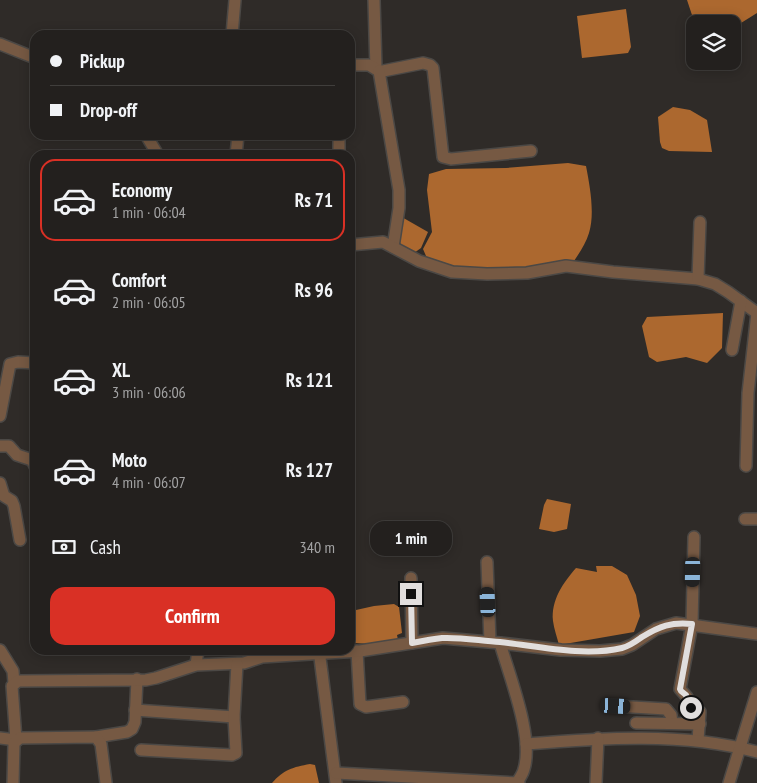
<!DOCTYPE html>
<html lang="en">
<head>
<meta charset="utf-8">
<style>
	:root { --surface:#23201e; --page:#2b2827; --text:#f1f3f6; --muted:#a3a3a4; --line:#403e3c; --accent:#d93025 }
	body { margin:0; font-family:"PT Sans Narrow",sans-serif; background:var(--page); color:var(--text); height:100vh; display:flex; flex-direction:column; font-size:19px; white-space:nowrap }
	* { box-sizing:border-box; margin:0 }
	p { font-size:16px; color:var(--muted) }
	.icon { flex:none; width:28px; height:28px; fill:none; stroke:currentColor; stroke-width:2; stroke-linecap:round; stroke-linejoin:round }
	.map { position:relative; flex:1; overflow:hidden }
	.panel { position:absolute; left:30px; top:150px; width:325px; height:505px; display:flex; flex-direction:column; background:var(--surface); border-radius:15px; box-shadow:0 2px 12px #0003,0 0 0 1px var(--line) }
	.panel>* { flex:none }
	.top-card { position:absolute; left:30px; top:30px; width:325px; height:110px; border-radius:15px; box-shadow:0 2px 12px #0003,0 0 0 1px var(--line); display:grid; align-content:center; height:110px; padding:0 20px; background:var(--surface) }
	.buttons { position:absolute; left:686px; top:15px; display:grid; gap:10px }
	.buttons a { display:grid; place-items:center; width:55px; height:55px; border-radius:10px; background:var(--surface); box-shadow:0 2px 12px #0003,0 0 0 1px var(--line); font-size:25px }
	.end { position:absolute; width:22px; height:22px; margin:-11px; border:6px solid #e1dedd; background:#111; box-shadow:0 0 0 2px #111 }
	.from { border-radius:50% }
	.bubble { position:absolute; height:35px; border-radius:15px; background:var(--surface); box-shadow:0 2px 12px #0003,0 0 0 1px var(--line); font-size:16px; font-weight:800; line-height:35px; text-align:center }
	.car { position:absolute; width:15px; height:30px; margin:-15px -8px; border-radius:6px; box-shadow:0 0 4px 1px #0007; background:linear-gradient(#222 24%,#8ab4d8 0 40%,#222 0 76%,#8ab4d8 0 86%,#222 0) }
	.top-card b { display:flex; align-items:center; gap:18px; height:48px; font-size:19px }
	.top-card b+b { border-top:1px solid var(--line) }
	.top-card i { width:12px; height:12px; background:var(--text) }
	ul { padding:9px 0 0; list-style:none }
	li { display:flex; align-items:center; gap:15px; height:82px; margin:0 10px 8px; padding:0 10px; border:2px solid transparent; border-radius:15px }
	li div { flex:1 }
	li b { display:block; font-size:19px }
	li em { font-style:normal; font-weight:800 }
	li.on { border-color:var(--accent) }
	li>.icon { width:45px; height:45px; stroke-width:1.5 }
	.pay { display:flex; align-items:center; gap:12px; height:55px; padding:0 20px; font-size:19px }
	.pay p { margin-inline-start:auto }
	.cta { display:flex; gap:10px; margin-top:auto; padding:10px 20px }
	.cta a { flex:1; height:58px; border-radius:15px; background:var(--accent); color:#fff; font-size:20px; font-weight:800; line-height:58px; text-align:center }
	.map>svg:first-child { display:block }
</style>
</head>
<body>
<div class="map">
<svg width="757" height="783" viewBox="0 0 757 783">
	<rect width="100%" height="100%" fill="#2f2b28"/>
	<g fill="#ac682f">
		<polygon points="687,0 757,0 757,13 733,28 732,24 695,24"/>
		<polygon points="626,9 631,47 628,53 582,58 577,16"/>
		<polygon points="673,107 690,110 707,120 712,152 669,151 662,148 660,142 658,117"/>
		<path d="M568,163L586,166C590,187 595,213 589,233C586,243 580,252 574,261L542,270L452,272L425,258L426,256L423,249L432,232L427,190L429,174L446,169L506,168Z"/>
		<polygon points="400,216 428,232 421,248 414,253 388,239 393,222"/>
		<polygon points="723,313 722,348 707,363 686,357 657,362 649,357 642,326 647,317"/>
		<polygon points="547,499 571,504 567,529 554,532 539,529 544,505"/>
		<path d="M596,566H612L627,575L636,595L640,616L634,632L559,645C557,637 554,629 553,621C551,600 563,583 576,568L597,572Z"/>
		<path d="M394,604L399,607L402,633L397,635L398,640L370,644L355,643C352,632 352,621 356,610L374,606Z"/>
		<path d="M310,764L315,765L319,783H272C283,770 293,767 310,764Z"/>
	</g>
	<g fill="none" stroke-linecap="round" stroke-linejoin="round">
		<defs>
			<g id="minor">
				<polyline points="374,0 376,69"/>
				<polyline points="232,35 235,0"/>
				<polyline points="0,44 35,58"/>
				<polyline points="350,65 369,65 379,71 383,71 423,63 430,65 433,68 443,157 451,159 531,151"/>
				<polyline points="379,71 399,190 399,208 393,247"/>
				<polyline points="146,135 158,155"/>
				<polyline points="236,155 238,135"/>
				<polyline points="339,155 339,135"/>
				<polyline points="350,245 383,242 419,261 452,272 487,274 527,273 566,266 613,272 698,279 715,284 728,292 757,313"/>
				<polyline points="698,279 700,222"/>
				<polyline points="732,350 741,301"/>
				<polyline points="0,416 10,364 18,362 35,363"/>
				<polyline points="0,446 9,446 17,455 32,460 35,466"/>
				<polyline points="746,466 748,393 757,313"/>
				<polyline points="0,483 4,496 12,501 14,506 20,540"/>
				<polyline points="745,519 757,519"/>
				<polyline points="694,537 692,624 680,689 687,697 688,706 700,712 698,740"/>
				<polyline points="487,562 490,642"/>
				<polyline points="411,578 412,643"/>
				<path d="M500,643C509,675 534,737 524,769C523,774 519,779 517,783"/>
				<polyline points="0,650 13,671 14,683"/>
				<polyline points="319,650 336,783"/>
				<polyline points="357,651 360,704 366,707 403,702"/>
				<polyline points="196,665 198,650"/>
				<polyline points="616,706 666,709 671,715 672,723"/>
				<polyline points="135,710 234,717"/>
				<polyline points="636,723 700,724"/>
				<polyline points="96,737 127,732 132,729 135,722 137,679"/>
				<polyline points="0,738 16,740 12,686 18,681 146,680 156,678 196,665 244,663 262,657 360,651 443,638 500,643 561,650 600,651 622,649 632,645 656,629 676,623 757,634"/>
				<path d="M526,744C602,738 682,732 757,752"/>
				<polyline points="141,750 232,755 236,753 234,717 237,664"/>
				<polyline points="336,773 519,783"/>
				<polyline points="13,783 14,743 20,738 96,737 101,744 106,783"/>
				<polyline points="596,783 598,738"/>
				<polyline points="729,783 757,692"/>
			</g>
		</defs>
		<use href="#minor" stroke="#4b4845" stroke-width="14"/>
		<use href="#minor" stroke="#765943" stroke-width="11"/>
	</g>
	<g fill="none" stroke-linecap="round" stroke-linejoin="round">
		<path stroke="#e1dedd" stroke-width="6" d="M411,594L412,643C422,641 432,639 442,638C461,637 481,641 500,642C537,646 584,657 622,648C630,646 635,642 642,637C660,626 671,622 692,624L680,689L681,691L686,695L688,706L691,708"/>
	</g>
</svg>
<div class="buttons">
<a><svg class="icon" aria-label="layers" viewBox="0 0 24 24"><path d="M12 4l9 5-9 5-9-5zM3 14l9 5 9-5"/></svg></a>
</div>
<i class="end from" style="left:691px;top:708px"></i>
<i class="end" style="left:411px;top:594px"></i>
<div class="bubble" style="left:370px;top:521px;width:82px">1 min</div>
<i class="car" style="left:693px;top:572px;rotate:181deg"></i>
<i class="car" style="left:488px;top:602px;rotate:357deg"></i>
<i class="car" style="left:616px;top:706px;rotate:93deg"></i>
<div class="top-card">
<b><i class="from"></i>Pickup</b>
<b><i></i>Drop-off</b>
</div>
<section class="panel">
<ul>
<li class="on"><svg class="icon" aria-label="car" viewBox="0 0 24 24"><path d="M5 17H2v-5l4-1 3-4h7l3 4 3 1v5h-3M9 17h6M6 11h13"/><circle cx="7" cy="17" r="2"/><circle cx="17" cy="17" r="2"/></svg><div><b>Economy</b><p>1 min · 06:04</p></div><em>Rs 71</em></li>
<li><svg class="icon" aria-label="car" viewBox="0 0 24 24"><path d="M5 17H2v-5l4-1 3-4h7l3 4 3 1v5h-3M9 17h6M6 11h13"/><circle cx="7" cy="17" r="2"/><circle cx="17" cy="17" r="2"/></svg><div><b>Comfort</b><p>2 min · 06:05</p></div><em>Rs 96</em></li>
<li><svg class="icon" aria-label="car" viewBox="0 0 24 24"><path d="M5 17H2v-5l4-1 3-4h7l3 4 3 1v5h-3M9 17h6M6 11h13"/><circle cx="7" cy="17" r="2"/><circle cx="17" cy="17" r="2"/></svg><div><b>XL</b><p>3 min · 06:06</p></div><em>Rs 121</em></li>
<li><svg class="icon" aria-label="car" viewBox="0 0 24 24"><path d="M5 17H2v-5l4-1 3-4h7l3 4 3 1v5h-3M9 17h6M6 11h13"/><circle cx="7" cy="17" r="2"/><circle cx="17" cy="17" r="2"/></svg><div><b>Moto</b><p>4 min · 06:07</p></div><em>Rs 127</em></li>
</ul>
<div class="pay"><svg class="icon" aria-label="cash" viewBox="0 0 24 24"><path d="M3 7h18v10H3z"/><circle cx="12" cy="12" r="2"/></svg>Cash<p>340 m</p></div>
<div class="cta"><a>Confirm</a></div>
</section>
</div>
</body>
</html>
